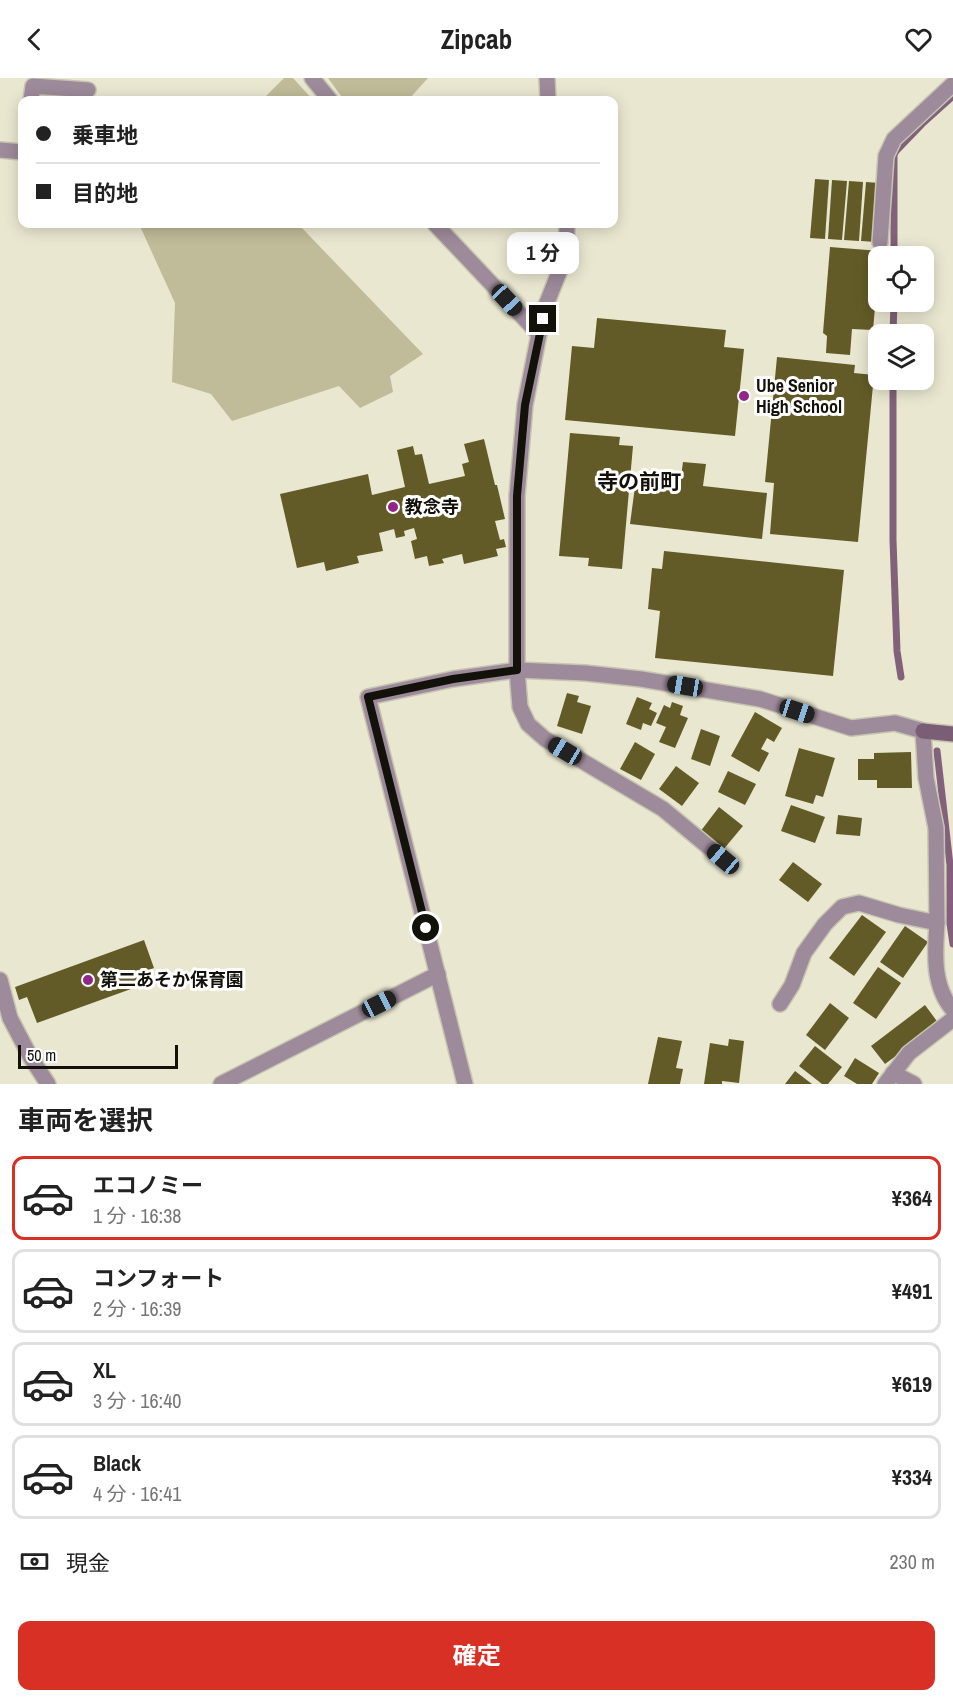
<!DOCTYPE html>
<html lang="ja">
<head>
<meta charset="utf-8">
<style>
	:root { --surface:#fff; --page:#f2f2f2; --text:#222; --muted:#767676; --line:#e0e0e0; --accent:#d93025 }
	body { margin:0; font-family:"Archivo Narrow","Noto Sans JP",sans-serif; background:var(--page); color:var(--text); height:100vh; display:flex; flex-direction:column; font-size:22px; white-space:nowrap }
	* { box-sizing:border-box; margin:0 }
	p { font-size:20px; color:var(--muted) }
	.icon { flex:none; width:33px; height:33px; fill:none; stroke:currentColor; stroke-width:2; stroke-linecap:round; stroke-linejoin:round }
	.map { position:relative; height:1006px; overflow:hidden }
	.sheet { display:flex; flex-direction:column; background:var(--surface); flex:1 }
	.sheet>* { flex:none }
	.hud { position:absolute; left:18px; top:18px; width:600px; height:132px; border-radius:12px; box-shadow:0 3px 15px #0003; display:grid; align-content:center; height:132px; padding:0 18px; background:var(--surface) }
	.buttons { position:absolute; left:868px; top:168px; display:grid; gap:12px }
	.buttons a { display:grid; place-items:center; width:66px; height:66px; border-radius:12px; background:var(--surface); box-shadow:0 3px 15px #0003; font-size:30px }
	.scale { position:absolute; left:18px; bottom:15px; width:160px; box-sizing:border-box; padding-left:6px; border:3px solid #12110a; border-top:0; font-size:16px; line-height:21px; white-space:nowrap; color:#12110a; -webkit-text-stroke:4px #fff; paint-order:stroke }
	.end { position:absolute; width:27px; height:27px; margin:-14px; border:8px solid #12110a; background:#fff; box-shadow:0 0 0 3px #fff }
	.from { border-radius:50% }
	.bubble { position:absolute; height:42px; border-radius:12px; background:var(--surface); box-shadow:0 3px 15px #0003; font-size:20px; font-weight:700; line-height:42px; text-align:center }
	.car { position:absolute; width:18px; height:36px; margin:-18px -9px; border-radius:8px; box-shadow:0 0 4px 2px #0007; background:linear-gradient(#222 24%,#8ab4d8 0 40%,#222 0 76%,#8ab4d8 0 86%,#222 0) }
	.hud b { display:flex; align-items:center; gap:21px; height:57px; font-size:22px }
	.hud b+b { border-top:2px solid var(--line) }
	.hud i { width:15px; height:15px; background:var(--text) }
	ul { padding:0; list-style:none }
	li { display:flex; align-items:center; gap:18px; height:84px; margin:0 12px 9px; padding:0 6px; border:3px solid var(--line); border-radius:12px }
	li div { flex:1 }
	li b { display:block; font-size:22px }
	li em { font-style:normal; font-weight:700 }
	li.selected { border-color:var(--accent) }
	li>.icon { width:54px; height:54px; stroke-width:1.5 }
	h2 { padding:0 18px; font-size:27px; line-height:72px }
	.pay { display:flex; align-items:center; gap:15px; height:66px; padding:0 18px; font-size:22px }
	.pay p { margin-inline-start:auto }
	.action { display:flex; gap:12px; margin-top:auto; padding:12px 18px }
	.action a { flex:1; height:69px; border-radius:12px; background:var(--accent); color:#fff; font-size:24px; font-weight:700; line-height:69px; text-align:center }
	header { display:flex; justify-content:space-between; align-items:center; height:78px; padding:0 18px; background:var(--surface); font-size:27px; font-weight:700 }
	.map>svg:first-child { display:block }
</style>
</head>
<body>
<header><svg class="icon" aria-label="back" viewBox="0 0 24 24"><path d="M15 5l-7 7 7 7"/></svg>Zipcab<svg class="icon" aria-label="heart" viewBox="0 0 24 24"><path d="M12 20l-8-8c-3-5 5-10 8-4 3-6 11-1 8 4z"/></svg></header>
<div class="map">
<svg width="953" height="1006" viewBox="0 0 953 1006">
	<rect width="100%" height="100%" fill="#eae7d1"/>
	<g fill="#c0bb98">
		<polygon points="284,0 293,0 313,22 258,22 265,19"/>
		<polygon points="328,0 428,0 408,22 344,22"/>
		<polygon points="139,146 305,146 301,149 423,276 390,298 393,314 360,330 339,308 232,343 211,316 172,304 175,225"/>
	</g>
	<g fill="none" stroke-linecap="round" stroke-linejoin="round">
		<g stroke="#81627a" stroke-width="7">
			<polyline points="894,178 894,77 896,73 922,46 953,18"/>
			<polyline points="893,256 894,224"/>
			<polyline points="893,302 893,462 897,573 901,599"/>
			<polyline points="937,673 950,787 950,846 953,866"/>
		</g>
	</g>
	<g fill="#635b27">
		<polygon points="815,101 829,102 825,161 810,160"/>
		<polygon points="832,102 847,103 842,162 828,161"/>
		<polygon points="849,103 863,104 859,163 844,162"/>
		<polygon points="866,104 880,105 876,164 861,163"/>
		<polygon points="830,169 880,173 873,252 852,251 850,277 826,275 827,258 823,255"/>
		<polygon points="597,240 726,252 724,269 744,271 735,358 565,342 572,268 594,270"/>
		<polygon points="777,279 855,287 854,295 874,297 858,464 770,456 774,405 765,404"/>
		<polygon points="570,355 620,359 619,367 633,368 622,491 588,488 589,480 559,478"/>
		<polygon points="484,361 495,407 497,407 505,441 495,443 500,462 504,461 506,469 496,471 498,478 464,486 462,476 442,481 444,485 429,488 427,478 415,481 411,463 417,461 414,450 404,453 405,458 396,460 394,451 379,455 383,473 357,478 359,485 326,493 324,484 297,490 280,416 368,396 372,417 405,409 397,372 413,368 415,377 422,376 429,406 465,398 462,386 469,384 464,366"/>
		<polygon points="683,384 706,386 703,408 767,415 762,461 630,446 636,401 680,406"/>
		<polygon points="664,473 844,492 833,598 655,580 660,533 648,531 652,490 662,491"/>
		<polygon points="567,615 579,618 577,624 591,628 582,656 557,648"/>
		<polygon points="637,619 652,625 649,631 657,635 651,648 643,645 641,652 626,646"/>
		<polygon points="672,624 683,628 680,637 688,640 675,670 659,664 666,649 656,645 664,627 670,630"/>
		<polygon points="755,634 782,650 774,664 767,660 761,671 769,675 759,694 731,678"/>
		<polygon points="701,651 720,658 710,688 691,681"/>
		<polygon points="635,664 655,676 641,702 620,691"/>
		<polygon points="799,670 835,680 823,719 816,717 813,726 785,718"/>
		<polygon points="911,674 912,710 877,710 877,702 858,702 858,681 874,681 874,675"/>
		<polygon points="676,688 699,705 682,728 659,711"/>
		<polygon points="728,693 756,706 745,727 718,714"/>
		<polygon points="791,727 825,739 815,765 781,753"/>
		<polygon points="719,729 743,748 723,772 700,754"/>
		<polygon points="838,737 862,740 860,758 836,756"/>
		<polygon points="793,784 822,806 808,824 779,802"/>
		<polygon points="862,837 886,854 854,898 829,880"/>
		<polygon points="905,848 928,864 903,900 880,884"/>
		<polygon points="144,862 154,890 138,896 142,907 37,945 27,919 19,922 15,909"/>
		<polygon points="878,889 901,905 876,941 853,925"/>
		<polygon points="830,925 849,940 825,972 806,957"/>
		<polygon points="925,927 939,946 885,986 871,968"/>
		<polygon points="658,959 682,963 676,990 683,991 680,1006 648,1006"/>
		<polygon points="729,961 744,963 739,1005 722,1003 722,1006 704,1006 710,965 728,968"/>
		<polygon points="815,968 842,989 828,1006 822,1006 799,988"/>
		<polygon points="855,980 879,995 872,1006 857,1006 844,998"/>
		<polygon points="795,993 812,1006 785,1006"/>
	</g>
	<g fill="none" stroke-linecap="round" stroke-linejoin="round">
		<defs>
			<g id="street">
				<polyline points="312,0 330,22"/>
				<polyline points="547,0 548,22"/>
				<polyline points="31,22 33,8 88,12"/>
				<polyline points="0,72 22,74"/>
				<polyline points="435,146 539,256"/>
				<polyline points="567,146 566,177 546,227 539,256 525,327 517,418 517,592 520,629 528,646 545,661 663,731 723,781"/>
				<polyline points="880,164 886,78 894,61 953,6"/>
				<path d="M937,845C935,874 932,908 953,932"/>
				<polyline points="0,902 10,940 31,980 48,1006"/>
				<polyline points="893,995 914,1006"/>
				<polyline points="221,1006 438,896"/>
				<polyline points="465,1006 368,619 453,601 517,592 585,595 641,601 760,621 851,650 895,645 923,653 926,700 936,750 937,845 899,837 859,825 842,829 825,846 804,875 792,907 780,926"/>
				<polyline points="885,1006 909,975 953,941"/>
			</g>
			<polyline id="secondary" points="923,653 953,656"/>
		</defs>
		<use href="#street" stroke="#c7c5b1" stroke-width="18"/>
		<use href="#secondary" stroke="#c7c5b1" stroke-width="18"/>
		<use href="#street" stroke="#9d8a9a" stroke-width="15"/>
		<use href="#secondary" stroke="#795e75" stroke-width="15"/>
	</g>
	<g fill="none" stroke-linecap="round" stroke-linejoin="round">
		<polyline stroke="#12110a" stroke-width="8" points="426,850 368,619 453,601 517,592 517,418 525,327 543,241"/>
	</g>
	<g fill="#912588" stroke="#fff" stroke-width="2">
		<circle cx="744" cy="318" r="6"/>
		<circle cx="393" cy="429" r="6"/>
		<circle cx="88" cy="902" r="6"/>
	</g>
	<g text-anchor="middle" stroke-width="6" stroke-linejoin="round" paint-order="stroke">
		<g font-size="18" font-weight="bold" fill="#12110a" stroke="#fff" text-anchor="start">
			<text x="756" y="314">Ube Senior<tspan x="756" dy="21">High School</tspan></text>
			<text x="405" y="435">教念寺</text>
			<text x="100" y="908">第二あそか保育園</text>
		</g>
		<g font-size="21" font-weight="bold" fill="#12110a" stroke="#fff">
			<text x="639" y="411">寺の前町</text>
		</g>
	</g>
</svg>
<div class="buttons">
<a><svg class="icon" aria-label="locate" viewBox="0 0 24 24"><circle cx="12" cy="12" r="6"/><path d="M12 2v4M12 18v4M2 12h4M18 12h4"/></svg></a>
<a><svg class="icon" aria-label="layers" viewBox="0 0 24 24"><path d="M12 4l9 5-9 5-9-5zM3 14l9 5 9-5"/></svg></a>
</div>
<div class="scale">50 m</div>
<i class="end from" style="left:426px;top:850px"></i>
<i class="end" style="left:543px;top:241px"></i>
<div class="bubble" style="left:507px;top:154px;width:72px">1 分</div>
<i class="car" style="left:507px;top:222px;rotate:137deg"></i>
<i class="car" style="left:685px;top:608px;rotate:279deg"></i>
<i class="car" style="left:797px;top:633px;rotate:108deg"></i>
<i class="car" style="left:565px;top:673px;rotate:301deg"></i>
<i class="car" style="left:723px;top:781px;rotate:310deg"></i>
<i class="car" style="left:379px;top:926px;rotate:63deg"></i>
<div class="hud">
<b><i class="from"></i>乗車地</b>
<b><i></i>目的地</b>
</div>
</div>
<section class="sheet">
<h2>車両を選択</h2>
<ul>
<li class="selected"><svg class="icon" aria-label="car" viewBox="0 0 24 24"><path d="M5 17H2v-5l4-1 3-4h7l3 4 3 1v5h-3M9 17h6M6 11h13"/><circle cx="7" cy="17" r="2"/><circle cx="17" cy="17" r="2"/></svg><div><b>エコノミー</b><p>1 分 · 16:38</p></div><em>¥364</em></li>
<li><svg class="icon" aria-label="car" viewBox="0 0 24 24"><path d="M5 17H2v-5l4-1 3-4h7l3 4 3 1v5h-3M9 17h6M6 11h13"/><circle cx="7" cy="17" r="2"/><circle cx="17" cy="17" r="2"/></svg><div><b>コンフォート</b><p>2 分 · 16:39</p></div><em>¥491</em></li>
<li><svg class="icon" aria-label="car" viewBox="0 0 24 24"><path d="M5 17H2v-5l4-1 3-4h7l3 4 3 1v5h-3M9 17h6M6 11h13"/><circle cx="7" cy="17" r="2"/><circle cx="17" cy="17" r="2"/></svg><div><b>XL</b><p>3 分 · 16:40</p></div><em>¥619</em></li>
<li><svg class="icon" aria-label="car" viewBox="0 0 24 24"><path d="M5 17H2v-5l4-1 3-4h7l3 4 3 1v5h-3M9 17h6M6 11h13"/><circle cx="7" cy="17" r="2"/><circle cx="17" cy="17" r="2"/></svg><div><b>Black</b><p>4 分 · 16:41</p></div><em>¥334</em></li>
</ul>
<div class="pay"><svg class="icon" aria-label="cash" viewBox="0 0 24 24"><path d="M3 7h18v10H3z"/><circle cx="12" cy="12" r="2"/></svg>現金<p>230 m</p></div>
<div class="action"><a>確定</a></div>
</section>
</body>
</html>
